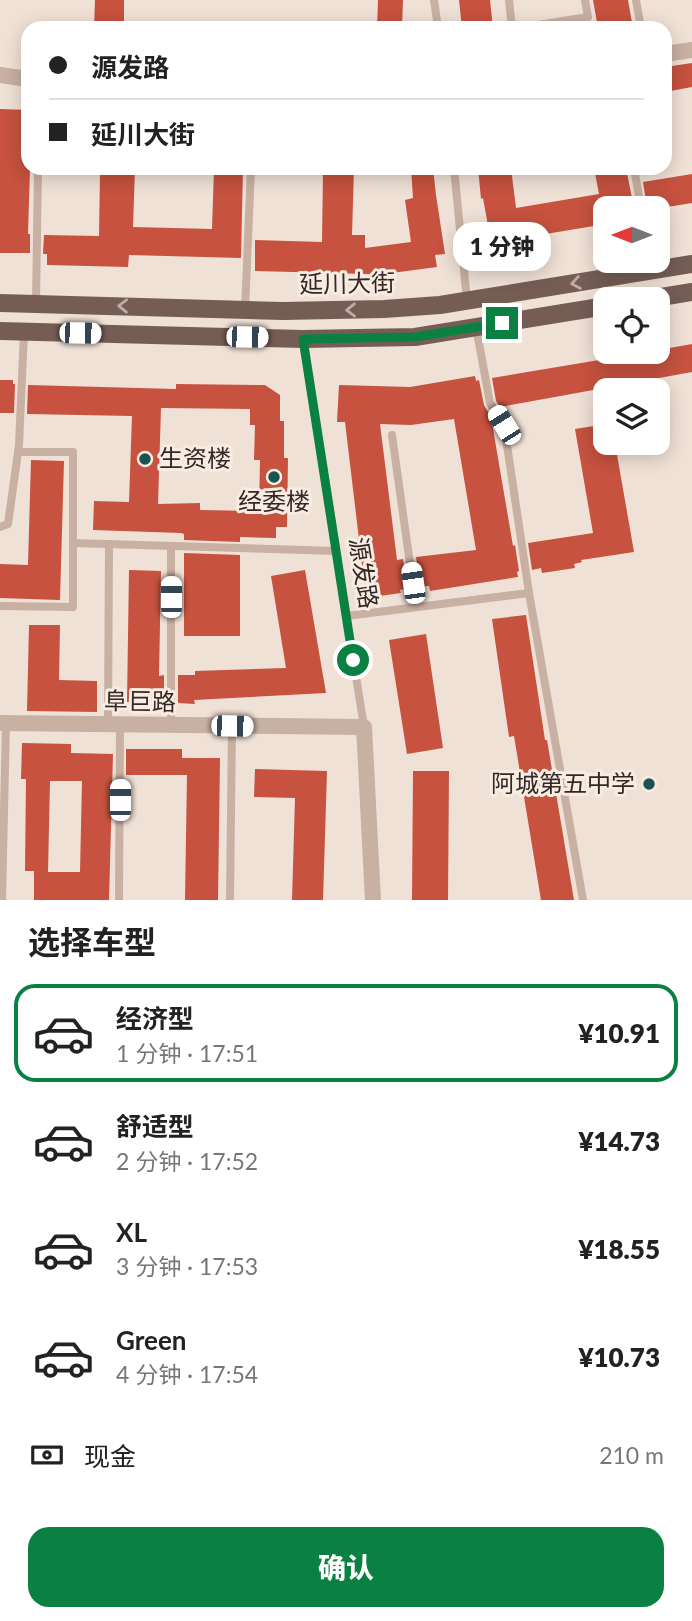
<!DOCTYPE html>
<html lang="zh">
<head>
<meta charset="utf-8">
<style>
	:root { --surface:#fff; --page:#f2f2f2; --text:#222; --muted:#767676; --line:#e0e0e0; --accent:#0b8043 }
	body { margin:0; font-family:Lato,"Noto Sans SC",sans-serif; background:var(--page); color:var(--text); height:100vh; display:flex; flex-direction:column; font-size:26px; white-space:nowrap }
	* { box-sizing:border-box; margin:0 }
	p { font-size:23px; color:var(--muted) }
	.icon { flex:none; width:38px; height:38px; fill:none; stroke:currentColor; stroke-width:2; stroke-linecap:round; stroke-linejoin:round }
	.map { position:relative; height:900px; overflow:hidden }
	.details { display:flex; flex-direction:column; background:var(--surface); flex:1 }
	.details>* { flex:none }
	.guide { position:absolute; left:21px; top:21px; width:651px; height:154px; border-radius:21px; box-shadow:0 4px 18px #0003; display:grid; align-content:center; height:154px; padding:0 28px; background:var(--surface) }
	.needle { width:46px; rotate:270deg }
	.buttons { position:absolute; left:593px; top:196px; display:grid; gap:14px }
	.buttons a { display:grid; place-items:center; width:77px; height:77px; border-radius:14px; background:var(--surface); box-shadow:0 4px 18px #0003; font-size:35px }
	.end { position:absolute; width:32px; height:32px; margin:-16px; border:9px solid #0b8043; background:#fff; box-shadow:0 0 0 4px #fff }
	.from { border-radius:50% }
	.bubble { position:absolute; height:49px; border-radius:21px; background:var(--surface); box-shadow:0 4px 18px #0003; font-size:23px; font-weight:800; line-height:49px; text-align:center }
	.car { position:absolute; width:21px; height:42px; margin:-21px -10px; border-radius:9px; box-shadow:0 0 5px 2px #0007; background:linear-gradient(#fff 24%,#345 0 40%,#fff 0 76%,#345 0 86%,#fff 0) }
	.guide b { display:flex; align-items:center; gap:24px; height:66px; font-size:26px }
	.guide b+b { border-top:2px solid var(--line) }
	.guide i { width:18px; height:18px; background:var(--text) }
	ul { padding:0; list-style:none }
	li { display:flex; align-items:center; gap:21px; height:98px; margin:0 14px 10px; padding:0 14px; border:4px solid transparent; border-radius:21px }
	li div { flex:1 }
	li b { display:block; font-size:26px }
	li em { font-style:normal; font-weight:800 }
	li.selected { border-color:var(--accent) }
	li>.icon { width:63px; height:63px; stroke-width:1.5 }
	h2 { padding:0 28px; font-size:32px; line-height:84px }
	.pay { display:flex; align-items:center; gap:18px; height:77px; padding:0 28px; font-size:26px }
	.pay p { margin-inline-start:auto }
	.cta { display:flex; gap:14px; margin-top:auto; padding:14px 28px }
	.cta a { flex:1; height:80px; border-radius:21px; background:var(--accent); color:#fff; font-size:28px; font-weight:800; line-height:80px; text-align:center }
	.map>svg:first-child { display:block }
</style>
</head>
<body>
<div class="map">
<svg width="692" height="900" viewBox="0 0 692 900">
	<rect width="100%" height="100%" fill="#f0e1d6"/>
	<g fill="#c6523f" fill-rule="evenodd">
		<polygon points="95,0 124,0 124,28 94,28"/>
		<polygon points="378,0 403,0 402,28 377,28"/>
		<polygon points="459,0 490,0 493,28 462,28"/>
		<polygon points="593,0 628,0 633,28 598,28"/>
		<polygon points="692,63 692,87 665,92 665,67"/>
		<polygon points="0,109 28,110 28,168 30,168 28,234 30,234 30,253 0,253"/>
		<polygon points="106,168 135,168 133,227 212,229 214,168 243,168 241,258 129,255 128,267 47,265 47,254 43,254 44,235 99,236 100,173 106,173"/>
		<polygon points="329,168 354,168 352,235 365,235 365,248 411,242 405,200 413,198 411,168 433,168 436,195 445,254 435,255 437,267 369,276 369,274 255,271 255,240 322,242 323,171 329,171"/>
		<polygon points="478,168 511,168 516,208 599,194 594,168 626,168 634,208 606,208 606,224 498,242 490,237 483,198 481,199"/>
		<polygon points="692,174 692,203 661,208 647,208 643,182"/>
		<polygon points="692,344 692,372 500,407 496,401 492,378 647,352 658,352 658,350"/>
		<polygon points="475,376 476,381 479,380 484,405 491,417 513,546 515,545 519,571 517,572 518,577 430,591 429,586 420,587 416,557 476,550 454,419 411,425 380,424 397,560 403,559 407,589 400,590 401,593 366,598 345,422 337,422 339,385 410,387"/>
		<polygon points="0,380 13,380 13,384 15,384 14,413 0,413"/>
		<path d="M176,384L265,385L280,395V421H284V458H288L287,527H276V538L240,537V542L184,540V534L181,533L93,530L94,501L129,502L132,416L27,414L28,385L176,389ZM161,408L250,409V425H255L254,460H260L259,511L200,510V503L158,504Z"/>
		<polygon points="606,424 606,443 615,443 634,552 581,560 582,562 574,564 575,568 542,573 541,568 532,570 528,543 593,533 575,429"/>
		<polygon points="31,460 64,461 60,600 0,598 0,564 28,565"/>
		<polygon points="184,553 240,555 240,636 184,636"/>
		<polygon points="129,570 161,571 159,676 164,675 164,703 127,702"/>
		<polygon points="305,570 326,693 194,700 195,704 178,703 178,675 195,675 195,671 286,668 271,576"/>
		<polygon points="526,615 545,740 547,740 574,900 541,900 514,736 509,737 492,619"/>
		<polygon points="29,625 60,625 59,680 97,681 97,712 27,711"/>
		<polygon points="426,634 443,748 407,754 389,640"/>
		<path d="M22,743L71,744V753L113,754L109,900H34V871H25L26,779H21ZM50,781H82L80,872H48Z"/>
		<polygon points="126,749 182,749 182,758 220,758 218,900 185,900 187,775 126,775"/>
		<polygon points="255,769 327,771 323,900 292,900 295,798 254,797"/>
		<polygon points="413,771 449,771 448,900 412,900"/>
	</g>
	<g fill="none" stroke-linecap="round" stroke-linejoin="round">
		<g stroke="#c8b0a3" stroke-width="8">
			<polyline points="434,0 438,28"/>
			<polyline points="509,0 512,28"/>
			<polyline points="636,0 641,28"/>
			<polyline points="519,28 588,17 585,0"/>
			<polyline points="454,168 467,301"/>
			<polyline points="634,168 641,208"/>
			<polyline points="36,304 38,168"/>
			<polyline points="245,310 251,168"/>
			<polyline points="476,327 490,403 504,425 529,593 583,900"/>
			<polyline points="303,340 364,727"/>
			<polyline points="392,435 416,607"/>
			<polyline points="0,527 8,524 19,445 24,332"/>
			<polyline points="73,543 336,551"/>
			<polyline points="0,606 73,607 73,452 18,452"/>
			<polyline points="346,616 529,593"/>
			<polyline points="108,725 109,544"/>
			<polyline points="171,725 171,546"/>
			<polyline points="2,900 6,723"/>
			<polyline points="119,900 120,725"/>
			<polyline points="230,900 232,726"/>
		</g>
		<g stroke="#c8b0a3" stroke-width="16">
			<polyline points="665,54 692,50"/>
			<polyline points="0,75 28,79"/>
			<polyline points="0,723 364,727 373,900"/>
		</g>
		<g stroke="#755d56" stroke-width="18">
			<polyline points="649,299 692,292"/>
			<polyline points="0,303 283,311 384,309 440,305 692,264"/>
			<polyline points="0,331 303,339 415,337 606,306"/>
		</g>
	</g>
	<defs><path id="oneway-chevron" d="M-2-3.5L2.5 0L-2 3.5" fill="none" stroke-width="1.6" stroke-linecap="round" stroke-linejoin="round" transform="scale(1.75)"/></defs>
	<g stroke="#bdaca3">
		<use href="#oneway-chevron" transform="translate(576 283) rotate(170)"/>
		<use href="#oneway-chevron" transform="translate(123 306) rotate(-179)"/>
		<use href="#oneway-chevron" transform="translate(351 310) rotate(179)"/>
	</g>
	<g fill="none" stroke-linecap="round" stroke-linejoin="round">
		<polyline stroke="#0b8043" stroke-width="9" points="353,660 303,339 415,337 502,323"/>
	</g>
	<g fill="#1b5352" stroke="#f8ece2" stroke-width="2.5">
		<circle cx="145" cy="459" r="7"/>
		<circle cx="274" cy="477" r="7"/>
		<circle cx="649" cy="784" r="7"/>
	</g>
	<g text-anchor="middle" stroke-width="6" stroke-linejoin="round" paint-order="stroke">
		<g font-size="24" fill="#332825" stroke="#f8ece2">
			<text transform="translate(347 284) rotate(-1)" y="8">延川大街</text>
			<text transform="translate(363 573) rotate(81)" y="8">源发路</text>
			<text transform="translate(140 702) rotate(1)" y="8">阜巨路</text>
		</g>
		<g font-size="24" fill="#332825" stroke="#f8ece2" text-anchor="start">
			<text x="159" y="467">生资楼</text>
			<text x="274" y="510" text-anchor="middle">经委楼</text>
			<text x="635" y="792" text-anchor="end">阿城第五中学</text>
		</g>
	</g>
</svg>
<div class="buttons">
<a><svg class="needle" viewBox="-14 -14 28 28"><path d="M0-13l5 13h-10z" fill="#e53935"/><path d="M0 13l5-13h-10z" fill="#767676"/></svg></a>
<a><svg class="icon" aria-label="locate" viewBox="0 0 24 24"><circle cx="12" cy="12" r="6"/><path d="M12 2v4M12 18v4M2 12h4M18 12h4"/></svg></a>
<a><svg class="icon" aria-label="layers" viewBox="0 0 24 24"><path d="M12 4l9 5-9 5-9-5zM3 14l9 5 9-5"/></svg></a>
</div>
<i class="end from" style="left:353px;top:660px"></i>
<i class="end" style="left:502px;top:323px"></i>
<div class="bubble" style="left:453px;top:222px;width:98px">1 分钟</div>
<i class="car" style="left:80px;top:333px;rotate:91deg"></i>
<i class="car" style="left:247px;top:337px;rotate:91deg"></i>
<i class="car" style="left:504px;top:425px;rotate:328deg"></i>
<i class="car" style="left:413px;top:583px;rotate:352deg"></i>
<i class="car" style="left:171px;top:597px;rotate:0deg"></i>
<i class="car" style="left:232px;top:726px;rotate:91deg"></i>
<i class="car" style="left:120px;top:800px;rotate:0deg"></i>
<div class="guide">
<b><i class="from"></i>源发路</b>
<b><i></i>延川大街</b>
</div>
</div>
<section class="details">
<h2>选择车型</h2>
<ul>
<li class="selected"><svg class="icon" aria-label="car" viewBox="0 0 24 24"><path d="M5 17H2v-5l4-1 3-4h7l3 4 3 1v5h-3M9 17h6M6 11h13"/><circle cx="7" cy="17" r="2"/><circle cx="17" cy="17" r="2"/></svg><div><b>经济型</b><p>1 分钟 · 17:51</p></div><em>¥10.91</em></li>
<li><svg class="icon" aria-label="car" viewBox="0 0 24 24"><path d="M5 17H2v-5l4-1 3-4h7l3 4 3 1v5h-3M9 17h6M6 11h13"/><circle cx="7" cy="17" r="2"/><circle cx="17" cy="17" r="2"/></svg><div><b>舒适型</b><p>2 分钟 · 17:52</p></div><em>¥14.73</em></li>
<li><svg class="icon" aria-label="car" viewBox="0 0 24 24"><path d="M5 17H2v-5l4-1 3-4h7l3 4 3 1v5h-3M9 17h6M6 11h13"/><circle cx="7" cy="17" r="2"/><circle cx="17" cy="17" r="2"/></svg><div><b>XL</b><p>3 分钟 · 17:53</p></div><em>¥18.55</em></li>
<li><svg class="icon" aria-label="car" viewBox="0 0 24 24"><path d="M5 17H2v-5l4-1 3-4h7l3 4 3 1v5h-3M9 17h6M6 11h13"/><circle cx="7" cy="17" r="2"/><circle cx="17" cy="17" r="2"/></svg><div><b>Green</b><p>4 分钟 · 17:54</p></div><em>¥10.73</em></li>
</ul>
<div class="pay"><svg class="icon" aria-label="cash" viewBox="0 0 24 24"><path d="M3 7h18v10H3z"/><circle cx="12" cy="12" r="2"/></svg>现金<p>210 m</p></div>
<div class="cta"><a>确认</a></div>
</section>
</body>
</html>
